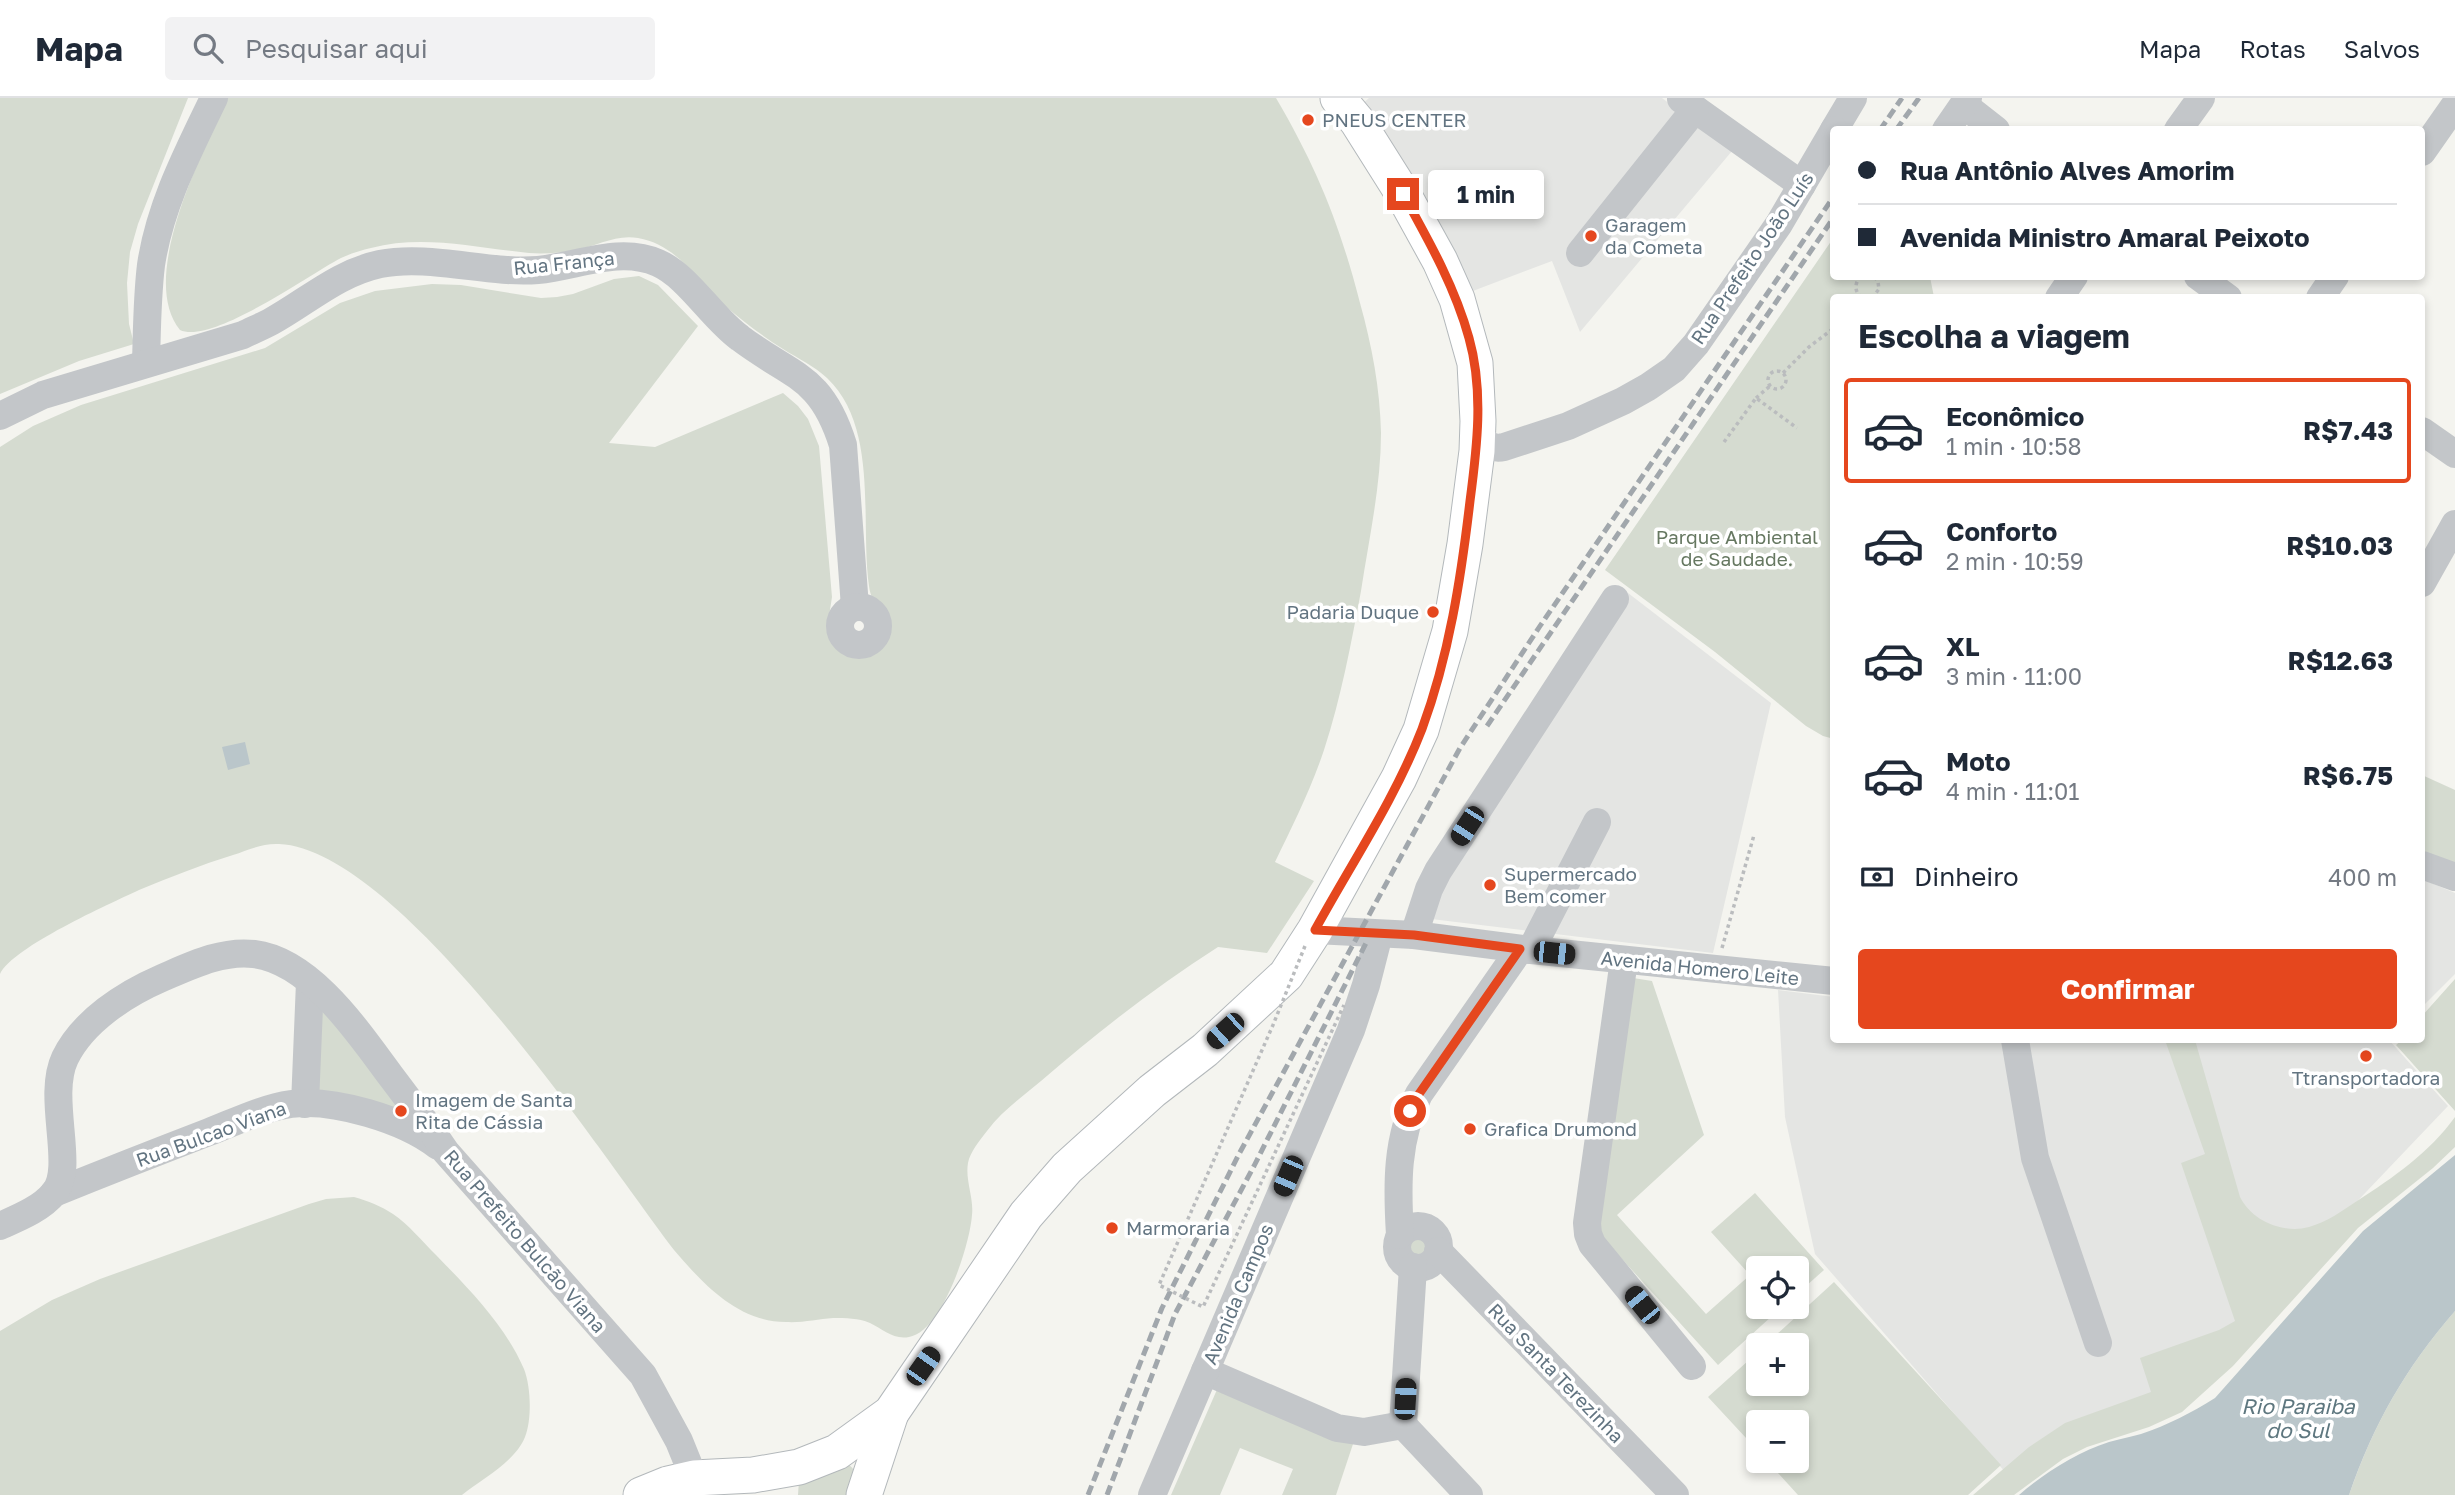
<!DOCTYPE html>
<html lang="pt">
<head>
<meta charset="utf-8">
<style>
	:root { --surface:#fff; --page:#f2f2f3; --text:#1f2937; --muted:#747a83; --line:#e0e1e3; --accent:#e5471e }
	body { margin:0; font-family:"Golos Text",sans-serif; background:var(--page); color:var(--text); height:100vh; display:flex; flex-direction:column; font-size:26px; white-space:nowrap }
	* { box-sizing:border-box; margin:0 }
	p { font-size:23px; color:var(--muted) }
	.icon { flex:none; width:38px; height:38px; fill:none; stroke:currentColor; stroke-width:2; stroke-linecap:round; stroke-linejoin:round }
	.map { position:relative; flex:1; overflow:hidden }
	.drawer { position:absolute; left:1830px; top:196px; width:595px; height:749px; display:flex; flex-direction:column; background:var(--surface); border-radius:7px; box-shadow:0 4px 10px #0003 }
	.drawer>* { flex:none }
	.hud { position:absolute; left:1830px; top:28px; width:595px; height:154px; border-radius:7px; box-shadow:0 4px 10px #0003; display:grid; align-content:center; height:154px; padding:0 28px; background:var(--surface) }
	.buttons { position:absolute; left:1746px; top:1158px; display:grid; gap:14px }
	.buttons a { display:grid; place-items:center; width:63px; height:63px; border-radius:7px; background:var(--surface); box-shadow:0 4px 10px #0003; font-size:35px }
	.end { position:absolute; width:32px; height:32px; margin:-16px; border:9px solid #e5471e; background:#fff; box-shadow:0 0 0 4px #fff }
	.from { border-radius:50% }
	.bubble { position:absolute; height:49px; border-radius:7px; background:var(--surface); box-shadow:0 4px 10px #0003; font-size:23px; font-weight:700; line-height:49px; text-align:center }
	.car { position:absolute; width:21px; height:42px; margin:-21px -10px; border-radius:9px; box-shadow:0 0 5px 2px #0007; background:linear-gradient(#222 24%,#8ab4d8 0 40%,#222 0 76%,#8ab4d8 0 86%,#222 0) }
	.hud b { display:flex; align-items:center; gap:24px; height:66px; font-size:26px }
	.hud b+b { border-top:2px solid var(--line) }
	.hud i { width:18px; height:18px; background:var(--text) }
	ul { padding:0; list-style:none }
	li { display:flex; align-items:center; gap:21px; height:105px; margin:0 14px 10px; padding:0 14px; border:4px solid transparent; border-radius:7px }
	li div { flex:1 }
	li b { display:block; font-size:26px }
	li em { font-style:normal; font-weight:700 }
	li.active { border-color:var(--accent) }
	li>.icon { width:63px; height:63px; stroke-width:1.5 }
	h2 { padding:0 28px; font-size:32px; line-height:84px }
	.pay { display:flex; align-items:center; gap:18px; height:77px; padding:0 28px; font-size:26px }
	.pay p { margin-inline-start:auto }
	.cta { display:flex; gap:14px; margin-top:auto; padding:14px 28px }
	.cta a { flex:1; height:80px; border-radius:7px; background:var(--accent); color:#fff; font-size:28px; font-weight:700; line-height:80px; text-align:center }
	header { display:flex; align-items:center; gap:42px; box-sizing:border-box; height:98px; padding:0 35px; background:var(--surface); border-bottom:2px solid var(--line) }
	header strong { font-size:33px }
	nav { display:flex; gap:38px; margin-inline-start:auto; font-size:24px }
	.search { width:490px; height:63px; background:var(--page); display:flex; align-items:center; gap:18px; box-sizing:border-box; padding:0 24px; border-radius:7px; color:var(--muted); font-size:26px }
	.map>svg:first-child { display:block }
</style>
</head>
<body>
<header>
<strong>Mapa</strong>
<div class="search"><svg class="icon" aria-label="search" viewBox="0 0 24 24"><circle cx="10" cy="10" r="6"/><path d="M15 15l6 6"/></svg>Pesquisar aqui</div>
<nav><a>Mapa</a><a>Rotas</a><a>Salvos</a></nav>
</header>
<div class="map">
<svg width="2455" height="1397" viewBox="0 0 2455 1397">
	<rect width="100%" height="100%" fill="#f4f4ef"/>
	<g fill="#e4e5e3">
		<polygon points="1369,0 1662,0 1732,53 1580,234 1552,163 1465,196 1360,8"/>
		<polygon points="1628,495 1771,605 1713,855 1423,820"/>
		<polygon points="2422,781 2455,795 2455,876 2422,909"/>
		<polygon points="1778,892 1834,899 1834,942 2389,942 2448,1008 2226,1241 2144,1303 2006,1375 1815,1156 1785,1019"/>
	</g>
	<g fill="#d5dbd0">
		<polygon points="0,0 188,0 138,126 130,154 127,185 129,226 134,246 79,263 0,296"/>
		<path d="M226,0H1276C1317,70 1340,127 1360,205C1372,248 1380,290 1381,335C1381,388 1369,440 1361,493C1351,546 1341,600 1324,652C1311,691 1293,727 1275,764L1314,783L1267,855L1218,849C1155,889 1098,934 1041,983C1022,999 1002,1013 987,1033C980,1042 970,1054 968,1065C965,1082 974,1100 972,1117C970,1147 942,1234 909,1239C893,1242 883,1231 870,1225C858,1220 846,1220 833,1220C818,1221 802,1225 786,1224C738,1224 703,1186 674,1152C602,1057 400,751 279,746C263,745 248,752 233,757C201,767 170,779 139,792C109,806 13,849 0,876V349L33,328L81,307L265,250L340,205L375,193L432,186L461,187L541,200L557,199L573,196L614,181L639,178L658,187L698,228L609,345L655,349L783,295L798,308L808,321L819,348L832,499C830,513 827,523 832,537C843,564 877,563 887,537C887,518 871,507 869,488C860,424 879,329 827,280C814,268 799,261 783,251C762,238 743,223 724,207C696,182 678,147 638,140C616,136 597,148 576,152C561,155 544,156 529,155C477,150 423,136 371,150C361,152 350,156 341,160C310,176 212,247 180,232C137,179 204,54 226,0Z"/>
		<polygon points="1834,139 1834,178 1930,179 1934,199 1834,200 1834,641 1823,638 1806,628 1715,554 1605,472"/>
		<polygon points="2422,677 2455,692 2455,770 2422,757"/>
		<polygon points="1627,879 1652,883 1704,1037 1617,1117 1706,1216 1750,1177 1711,1134 1755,1095 1824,1172 1797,1196 1797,1171 1759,1171 1759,1209 1782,1209 1718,1267 1592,1128"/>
		<polygon points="2455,881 2455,1013 2396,947 2402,942 2422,942 2422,918"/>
		<polygon points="315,903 422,1026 314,998"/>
		<path d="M2165,942H2195L2240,1099C2252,1123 2283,1136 2309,1129C2327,1124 2342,1113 2357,1103C2394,1079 2429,1055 2455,1019V1049L2433,1070L2358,1130L2233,1268L2182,1314L2149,1329L2087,1349L2063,1361L2014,1397H1973L2029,1349L2065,1325L2151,1294L2140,1260L2219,1232L2235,1223L2181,1065L2205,1056Z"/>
		<path d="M354,1099C368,1103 381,1108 393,1116C409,1127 422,1143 436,1157C468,1190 505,1227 524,1271C531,1289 532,1321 525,1339C515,1364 482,1381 462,1397H0V1233L52,1202L100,1181L309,1106L326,1101Z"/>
		<circle cx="1417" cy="1148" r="17"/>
		<polygon points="1834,1184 2001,1367 1968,1397 1798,1397 1767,1363 1797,1363 1797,1325 1759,1325 1759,1354 1708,1299 1759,1253 1759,1286 1797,1286 1797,1248 1764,1248"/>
		<path d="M2455,1213V1397H2349C2374,1325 2405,1271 2455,1213Z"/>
		<polygon points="1219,1287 1354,1343 1336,1397 1282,1397 1293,1371 1240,1350 1220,1397 1171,1397"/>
		<path d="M843,1364C859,1370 857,1382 858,1397H798L799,1382Z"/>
	</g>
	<g fill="#bac6ca">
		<polygon points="245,644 250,666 228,672 222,649"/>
		<path d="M2455,1057V1213C2405,1271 2374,1325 2349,1397H2019C2044,1375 2078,1354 2109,1344C2119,1341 2131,1339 2141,1336C2168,1327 2191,1315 2215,1300L2363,1133Z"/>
	</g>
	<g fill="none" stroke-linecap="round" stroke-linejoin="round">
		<defs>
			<g id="major">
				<polyline points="641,1397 668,1386 694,1380 753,1377 799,1369 837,1354 891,1315 1026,1117 1067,1070 1152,993 1205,952 1286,877 1315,832 1399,680 1421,632 1450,533 1465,446 1477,353 1478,323 1475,265 1457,201 1440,163 1403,96 1357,23 1338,0"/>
				<polyline points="864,1397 891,1315"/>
			</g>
		</defs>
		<use href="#major" stroke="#b3b8bb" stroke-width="37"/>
		<g stroke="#babcbe" stroke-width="3.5" stroke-dasharray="3.5 3.5" stroke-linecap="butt">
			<path d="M1861,178C1854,185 1854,195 1863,200"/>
			<polyline points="1872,200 1879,191 1878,184 1874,178"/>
			<circle cx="1777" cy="282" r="9"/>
			<polyline points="1783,275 1809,249 1834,230"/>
			<polyline points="1756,300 1770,288"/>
			<polyline points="1724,344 1756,300 1797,330"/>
			<polyline points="1722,850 1754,737"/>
		</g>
		<g stroke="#c3c6c9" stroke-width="28">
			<polyline points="1681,1 1802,87"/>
			<polyline points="1964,7 1996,32"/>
			<polyline points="1834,32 1853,0"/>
			<polyline points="1946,32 1968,0"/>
			<polyline points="2178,32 2201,0"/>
			<polyline points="2422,54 2455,7"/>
			<polyline points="1580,155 1695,11"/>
			<polyline points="2198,178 2228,200"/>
			<polyline points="2059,200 2074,178"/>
			<polyline points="2320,200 2335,178"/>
			<path d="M146,265C147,232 147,200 151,167C160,107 188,54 214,0"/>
			<path d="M0,318L43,297L243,237C253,232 263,228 272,223C308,203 338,175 380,166C430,156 487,176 538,172C578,168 620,148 658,165C688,178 712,220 740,240C791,279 821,276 843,347L855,509"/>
			<path d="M1478,330C1483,344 1489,352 1504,349L1568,328L1623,303L1648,289L1674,271L1696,246L1779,126L1834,32"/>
			<polyline points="2422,333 2455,356"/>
			<polyline points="2422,485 2455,426"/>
			<circle cx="859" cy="528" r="19"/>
			<polyline points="2422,767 2455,779"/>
			<polyline points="1315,832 1414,837 1531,852 1834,883"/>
			<polyline points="1414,837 1429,791 1438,773 1615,501"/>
			<polyline points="1531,852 1597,724"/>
			<polyline points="1624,862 1587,1125 1588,1136 1592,1146 1692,1268"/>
			<polyline points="2015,942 2035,1060 2098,1245"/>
			<polyline points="305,1006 310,884"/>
			<path d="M54,1095C106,1074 157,1054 209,1034C235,1024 263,1010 291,1006C333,1000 405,1022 438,1048"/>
			<circle cx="1418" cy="1149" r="21"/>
			<path d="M0,1128C18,1120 41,1111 54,1095C76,1070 46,1000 65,960C83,923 125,896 162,880C190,868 222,852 254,856C311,863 358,934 390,977C409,1002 428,1027 446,1054L643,1277L679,1343L694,1380"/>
			<path d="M1400,1137C1397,1088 1396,1040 1419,996L1520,851"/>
			<polyline points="1438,1153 1675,1397"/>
			<polyline points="1205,1273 1337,1330 1364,1334 1403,1327"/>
			<polyline points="1403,1327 1413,1169"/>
			<polyline points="1403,1327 1469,1397"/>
			<polyline points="1152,1397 1351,932 1366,887 1379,836"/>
		</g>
		<use href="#major" stroke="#fff" stroke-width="35"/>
		<g stroke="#a1a7ac" stroke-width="5" stroke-dasharray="10 5" stroke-linecap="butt">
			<polyline points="1880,32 1902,0"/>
			<polyline points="1896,32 1919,0"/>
			<polyline points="1487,628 1834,119"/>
			<polyline points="1088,1397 1162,1210 1239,1056 1460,650 1540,528 1834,98"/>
			<polyline points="1107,1397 1175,1216 1254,1068 1366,845"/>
		</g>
		<polyline stroke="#babcbe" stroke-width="3.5" stroke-dasharray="3.5 3.5" stroke-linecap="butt" points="1305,848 1273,927 1159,1187 1203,1209 1344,907"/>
	</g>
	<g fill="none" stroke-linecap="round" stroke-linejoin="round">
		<path stroke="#e5471e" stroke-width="9" d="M1403,96C1429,143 1455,189 1469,240C1484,293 1477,350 1470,403C1461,480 1449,558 1422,631C1395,701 1351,766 1315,832L1414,837L1520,851L1419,996L1410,1013"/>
	</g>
	<g fill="#e5471e" stroke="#fff" stroke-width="2.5">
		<circle cx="1308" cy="22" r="7"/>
		<circle cx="1591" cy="138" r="7"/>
		<circle cx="1433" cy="514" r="7"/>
		<circle cx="1490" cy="787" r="7"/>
		<circle cx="2366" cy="958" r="7"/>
		<circle cx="401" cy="1013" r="7"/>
		<circle cx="1470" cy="1031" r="7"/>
		<circle cx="1112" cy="1130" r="7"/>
	</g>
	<g text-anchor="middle" stroke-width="7" stroke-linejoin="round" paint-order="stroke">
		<g font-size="19" fill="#627481" stroke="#fff" text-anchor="start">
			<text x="1322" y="29">PNEUS CENTER</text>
			<text x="1605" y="134">Garagem<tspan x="1605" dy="22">da Cometa</tspan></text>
			<text x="1419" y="521" text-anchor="end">Padaria Duque</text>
			<text x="1504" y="783">Supermercado<tspan x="1504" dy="22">Bem comer</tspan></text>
			<text x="2366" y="987" text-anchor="middle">Ttransportadora</text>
			<text x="415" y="1009">Imagem de Santa<tspan x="415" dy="22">Rita de Cássia</tspan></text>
			<text x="1484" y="1038">Grafica Drumond</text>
			<text x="1126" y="1137">Marmoraria</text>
		</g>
		<g font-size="19" fill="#627481" stroke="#fff">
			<text transform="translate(1752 160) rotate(-56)" y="7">Rua Prefeito João Luís</text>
			<text transform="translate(564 165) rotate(-6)" y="7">Rua França</text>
			<text transform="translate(1700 870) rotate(6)" y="7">Avenida Homero Leite</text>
			<text transform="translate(211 1036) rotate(-20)" y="7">Rua Bulcao Viana</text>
			<text transform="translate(525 1143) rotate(49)" y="7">Rua Prefeito Bulcão Viana</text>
			<text transform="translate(1238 1196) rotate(-67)" y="7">Avenida Campos</text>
			<text transform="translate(1556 1275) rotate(46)" y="7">Rua Santa Terezinha</text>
		</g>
		<g font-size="19" fill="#667861" stroke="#fff">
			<text x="1737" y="446">Parque Ambiental<tspan x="1737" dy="22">de Saudade.</tspan></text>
		</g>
		<g font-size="21" font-style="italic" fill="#5e777f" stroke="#fff">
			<text x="2298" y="1316">Rio Paraiba<tspan x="2298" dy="24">do Sul</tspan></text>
		</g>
	</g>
</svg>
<div class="buttons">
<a><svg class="icon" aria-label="locate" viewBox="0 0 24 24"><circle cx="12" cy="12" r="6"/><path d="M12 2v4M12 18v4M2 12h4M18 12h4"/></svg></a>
<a>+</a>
<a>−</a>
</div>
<i class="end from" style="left:1410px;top:1013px"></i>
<i class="end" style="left:1403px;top:96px"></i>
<div class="bubble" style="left:1428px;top:72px;width:116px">1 min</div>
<i class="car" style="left:1467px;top:728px;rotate:213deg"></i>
<i class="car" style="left:1554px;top:855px;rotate:96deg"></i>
<i class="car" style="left:1225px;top:933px;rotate:228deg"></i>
<i class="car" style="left:1288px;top:1078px;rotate:203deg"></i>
<i class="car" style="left:1642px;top:1207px;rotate:321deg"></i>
<i class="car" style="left:923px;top:1268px;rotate:35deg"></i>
<i class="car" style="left:1405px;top:1301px;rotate:3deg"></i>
<div class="hud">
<b><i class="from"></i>Rua Antônio Alves Amorim</b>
<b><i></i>Avenida Ministro Amaral Peixoto</b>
</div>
<section class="drawer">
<h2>Escolha a viagem</h2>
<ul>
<li class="active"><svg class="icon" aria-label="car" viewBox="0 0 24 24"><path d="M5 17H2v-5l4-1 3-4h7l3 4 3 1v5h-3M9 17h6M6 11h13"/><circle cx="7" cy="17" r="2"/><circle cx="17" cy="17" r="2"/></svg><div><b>Econômico</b><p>1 min · 10:58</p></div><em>R$7.43</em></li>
<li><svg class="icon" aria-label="car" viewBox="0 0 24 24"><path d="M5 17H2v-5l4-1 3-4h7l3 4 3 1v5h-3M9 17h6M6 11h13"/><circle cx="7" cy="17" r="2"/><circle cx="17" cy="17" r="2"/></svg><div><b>Conforto</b><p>2 min · 10:59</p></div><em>R$10.03</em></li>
<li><svg class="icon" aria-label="car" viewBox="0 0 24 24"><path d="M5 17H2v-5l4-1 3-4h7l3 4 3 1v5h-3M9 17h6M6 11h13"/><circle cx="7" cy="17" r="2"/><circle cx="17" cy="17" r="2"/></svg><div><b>XL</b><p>3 min · 11:00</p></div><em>R$12.63</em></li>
<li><svg class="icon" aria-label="car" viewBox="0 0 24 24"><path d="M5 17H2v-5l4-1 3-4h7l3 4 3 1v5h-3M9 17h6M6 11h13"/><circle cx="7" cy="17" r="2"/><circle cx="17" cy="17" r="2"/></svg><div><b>Moto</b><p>4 min · 11:01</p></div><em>R$6.75</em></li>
</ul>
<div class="pay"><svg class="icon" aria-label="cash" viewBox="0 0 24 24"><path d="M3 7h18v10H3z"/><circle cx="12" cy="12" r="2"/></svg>Dinheiro<p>400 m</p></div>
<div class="cta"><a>Confirmar</a></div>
</section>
</div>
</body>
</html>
